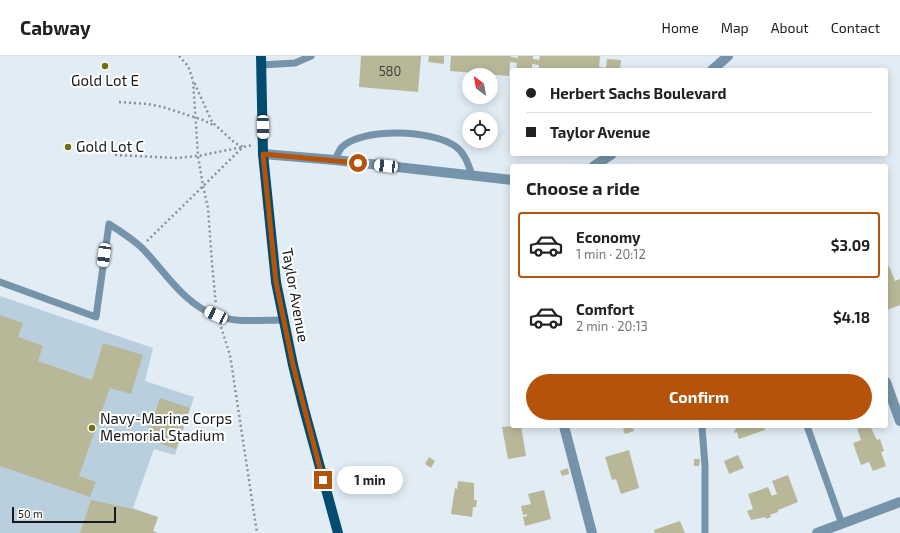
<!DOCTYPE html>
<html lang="en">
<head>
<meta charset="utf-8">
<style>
	:root { --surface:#fff; --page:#f2f2f2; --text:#222; --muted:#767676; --line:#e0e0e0; --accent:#b45309 }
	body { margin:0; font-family:"Exo 2",sans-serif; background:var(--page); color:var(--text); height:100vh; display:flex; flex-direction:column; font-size:15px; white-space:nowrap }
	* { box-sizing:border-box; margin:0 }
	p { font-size:13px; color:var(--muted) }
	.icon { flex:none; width:22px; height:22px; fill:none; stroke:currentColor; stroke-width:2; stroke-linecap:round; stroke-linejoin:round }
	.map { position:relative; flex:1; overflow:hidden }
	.drawer { position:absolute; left:510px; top:108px; width:378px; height:264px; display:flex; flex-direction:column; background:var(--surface); border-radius:4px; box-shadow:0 2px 10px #0003 }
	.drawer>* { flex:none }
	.banner { position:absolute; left:510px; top:12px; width:378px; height:88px; border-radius:4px; box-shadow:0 2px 10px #0003; display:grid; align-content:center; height:88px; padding:0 16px; background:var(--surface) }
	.needle { width:26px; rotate:328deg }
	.tools { position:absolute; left:462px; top:12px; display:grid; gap:8px }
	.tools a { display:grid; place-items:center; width:36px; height:36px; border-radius:50%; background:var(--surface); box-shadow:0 2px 10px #0003; font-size:20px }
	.scale { position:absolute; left:12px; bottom:10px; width:104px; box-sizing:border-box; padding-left:4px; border:2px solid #161a1d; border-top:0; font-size:11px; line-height:14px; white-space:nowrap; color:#161a1d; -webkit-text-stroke:3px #fff; paint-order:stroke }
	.end { position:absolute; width:18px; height:18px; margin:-9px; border:5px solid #b45309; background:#fff; box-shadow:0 0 0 2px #fff }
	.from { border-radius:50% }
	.bubble { position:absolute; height:28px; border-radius:14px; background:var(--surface); box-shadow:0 2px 10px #0003; font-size:13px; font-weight:700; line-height:28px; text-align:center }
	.car { position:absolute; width:12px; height:24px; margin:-12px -6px; border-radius:5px; box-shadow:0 0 3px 1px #0007; background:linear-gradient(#fff 24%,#345 0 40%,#fff 0 76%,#345 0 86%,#fff 0) }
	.banner b { display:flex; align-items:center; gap:14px; height:38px; font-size:15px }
	.banner b+b { border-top:1px solid var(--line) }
	.banner i { width:10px; height:10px; background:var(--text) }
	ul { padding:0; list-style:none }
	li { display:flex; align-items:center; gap:12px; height:66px; margin:0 8px 6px; padding:0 8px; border:2px solid transparent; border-radius:4px }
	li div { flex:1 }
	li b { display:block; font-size:15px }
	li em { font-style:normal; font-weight:700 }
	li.current { border-color:var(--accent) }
	li>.icon { width:36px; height:36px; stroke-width:1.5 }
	h2 { padding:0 16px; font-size:18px; line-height:48px }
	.primary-button { display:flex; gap:8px; margin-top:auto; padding:8px 16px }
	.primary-button a { flex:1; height:46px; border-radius:24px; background:var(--accent); color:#fff; font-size:16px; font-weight:700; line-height:46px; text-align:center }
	header { display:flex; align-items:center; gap:24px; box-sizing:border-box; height:56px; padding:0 20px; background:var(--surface); border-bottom:1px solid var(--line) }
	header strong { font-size:19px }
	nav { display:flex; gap:22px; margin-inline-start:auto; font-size:14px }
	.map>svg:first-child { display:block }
</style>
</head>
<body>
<header>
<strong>Cabway</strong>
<nav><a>Home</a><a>Map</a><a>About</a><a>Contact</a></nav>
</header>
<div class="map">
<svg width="900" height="477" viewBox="0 0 900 477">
	<rect width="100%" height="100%" fill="#e1ecf5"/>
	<polygon fill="#b9cfde" points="0,240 153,292 145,325 194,341 175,399 154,393 133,452 158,461 153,475 158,477 0,477"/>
	<g fill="#b8b899">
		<polygon points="361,0 421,0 418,36 359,31"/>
		<polygon points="429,0 444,0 444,8 428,6"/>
		<polygon points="451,0 511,0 511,1 518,2 518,0 533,0 533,3 539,4 540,0 600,0 599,11 606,12 607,3 621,4 620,14 539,14 539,9 532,8 532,14 516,14 517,7 510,6 509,20 450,15"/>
		<polygon points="889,210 895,225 900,223 900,249 887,254 886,251 886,211"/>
		<polygon points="0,259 23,267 18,281 43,290 38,305 92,324 103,287 143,299 131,338 110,332 79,420 96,426 90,441 0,410"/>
		<polygon points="160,342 190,352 176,393 146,383"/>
		<polygon points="512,370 521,370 526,400 508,403 502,371"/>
		<polygon points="632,370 634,375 625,378 623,373"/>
		<polygon points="735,370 764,370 765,374 739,383 737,376 735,377 734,374 736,373"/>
		<polygon points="866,370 870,370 877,384 880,383 884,395 881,396 886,410 873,415 869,406 861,409 853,387 861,384 857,373"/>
		<polygon points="629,394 639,432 621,438 616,423 612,424 605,401"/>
		<polygon points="738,399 744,412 729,418 724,405"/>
		<polygon points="429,401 435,405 431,412 425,408"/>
		<polygon points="694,403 700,403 699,410 694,410"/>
		<polygon points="568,412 569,418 562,420 560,415"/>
		<polygon points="788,419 798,446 778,454 778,456 770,459 771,461 766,463 765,461 751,464 747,455 753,453 748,438 768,431 772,440 777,438 772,425"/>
		<polygon points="458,425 474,427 474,444 477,444 476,451 473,451 472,461 451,458 455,432 457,433"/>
		<polygon points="544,434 551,463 525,470 523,461 527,460 527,458 523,459 521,450 531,448 528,438"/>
		<polygon points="91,444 133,453 158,461 153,475 157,477 80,477"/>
		<polygon points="680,465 685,477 655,477 654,474"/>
	</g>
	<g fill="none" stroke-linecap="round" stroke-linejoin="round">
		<g stroke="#899198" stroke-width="2.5" stroke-dasharray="2 3" stroke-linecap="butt">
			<polyline points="179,0 188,10 193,24 198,100 203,130 208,152 212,207 216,249"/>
			<polyline points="119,46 148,48 163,51 203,64 215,70"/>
			<polyline points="115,99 176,102 198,100 253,89"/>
			<polyline points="147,185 243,91 235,87 212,66 194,26"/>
			<polyline points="221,271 230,299 257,477"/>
		</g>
		<g stroke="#7694a9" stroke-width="7">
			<polyline points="261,9 295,7 311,0"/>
			<path d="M335,104C337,100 339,94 342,91C364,71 432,74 455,90C465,97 468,108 472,119"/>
			<path d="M0,226L96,261L109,168C120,175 131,182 141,191C165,215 183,248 217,260C237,267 262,264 283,264"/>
			<polyline points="807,370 842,468"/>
			<polyline points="702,371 705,410 705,477"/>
		</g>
		<g stroke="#7694a9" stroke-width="10">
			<polyline points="712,14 728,0"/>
			<polyline points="263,98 335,104 512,124"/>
			<polyline points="594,110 612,98"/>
			<polyline points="886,326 900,365"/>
			<polyline points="564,370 592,477"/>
			<polyline points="817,477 900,446"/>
		</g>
		<polyline stroke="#024c70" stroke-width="10" points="261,0 263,98 276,226 293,309 304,353 338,477"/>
	</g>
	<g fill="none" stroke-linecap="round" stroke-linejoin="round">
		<polyline stroke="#b45309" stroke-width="5" points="323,424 293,309 276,226 263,98 358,107"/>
	</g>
	<g fill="#737011" stroke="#fff" stroke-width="1.5">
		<circle cx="105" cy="10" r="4"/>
		<circle cx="68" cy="91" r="4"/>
		<circle cx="92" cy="372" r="4"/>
	</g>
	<g text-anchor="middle" stroke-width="4" stroke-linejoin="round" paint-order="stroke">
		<g font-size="13" fill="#3e423c">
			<text x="390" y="20">580</text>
		</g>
		<g font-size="15" fill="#161a1d" stroke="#fff" text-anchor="start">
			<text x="105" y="30" text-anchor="middle">Gold Lot E</text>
			<text x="76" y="96">Gold Lot C</text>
			<text x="100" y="368">Navy-Marine Corps<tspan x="100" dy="17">Memorial Stadium</tspan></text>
		</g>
		<g font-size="15" fill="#161a1d" stroke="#fff">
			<text transform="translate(295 239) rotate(80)" y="5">Taylor Avenue</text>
		</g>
	</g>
</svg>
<div class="tools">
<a><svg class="needle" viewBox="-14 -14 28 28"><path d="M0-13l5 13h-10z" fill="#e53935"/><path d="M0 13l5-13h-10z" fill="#767676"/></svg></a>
<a><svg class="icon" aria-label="locate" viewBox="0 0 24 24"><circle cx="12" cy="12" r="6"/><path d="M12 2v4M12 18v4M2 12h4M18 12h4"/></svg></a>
</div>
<div class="scale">50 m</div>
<i class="end from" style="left:358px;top:107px"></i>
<i class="end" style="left:323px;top:424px"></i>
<div class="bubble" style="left:337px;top:410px;width:66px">1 min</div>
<i class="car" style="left:263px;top:71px;rotate:179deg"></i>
<i class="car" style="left:386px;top:110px;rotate:276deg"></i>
<i class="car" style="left:104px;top:199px;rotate:188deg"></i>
<i class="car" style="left:216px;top:259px;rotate:295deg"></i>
<div class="banner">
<b><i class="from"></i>Herbert Sachs Boulevard</b>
<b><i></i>Taylor Avenue</b>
</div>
<section class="drawer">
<h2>Choose a ride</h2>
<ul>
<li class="current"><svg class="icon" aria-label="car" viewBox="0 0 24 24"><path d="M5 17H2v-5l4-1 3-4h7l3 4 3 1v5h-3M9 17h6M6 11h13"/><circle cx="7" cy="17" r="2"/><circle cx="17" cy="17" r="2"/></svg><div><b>Economy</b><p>1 min · 20:12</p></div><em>$3.09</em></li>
<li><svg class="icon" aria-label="car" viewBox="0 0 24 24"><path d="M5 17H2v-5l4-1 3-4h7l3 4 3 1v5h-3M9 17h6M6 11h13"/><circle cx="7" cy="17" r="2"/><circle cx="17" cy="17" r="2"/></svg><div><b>Comfort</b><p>2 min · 20:13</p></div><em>$4.18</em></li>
</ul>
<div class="primary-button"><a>Confirm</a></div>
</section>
</div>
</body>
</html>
